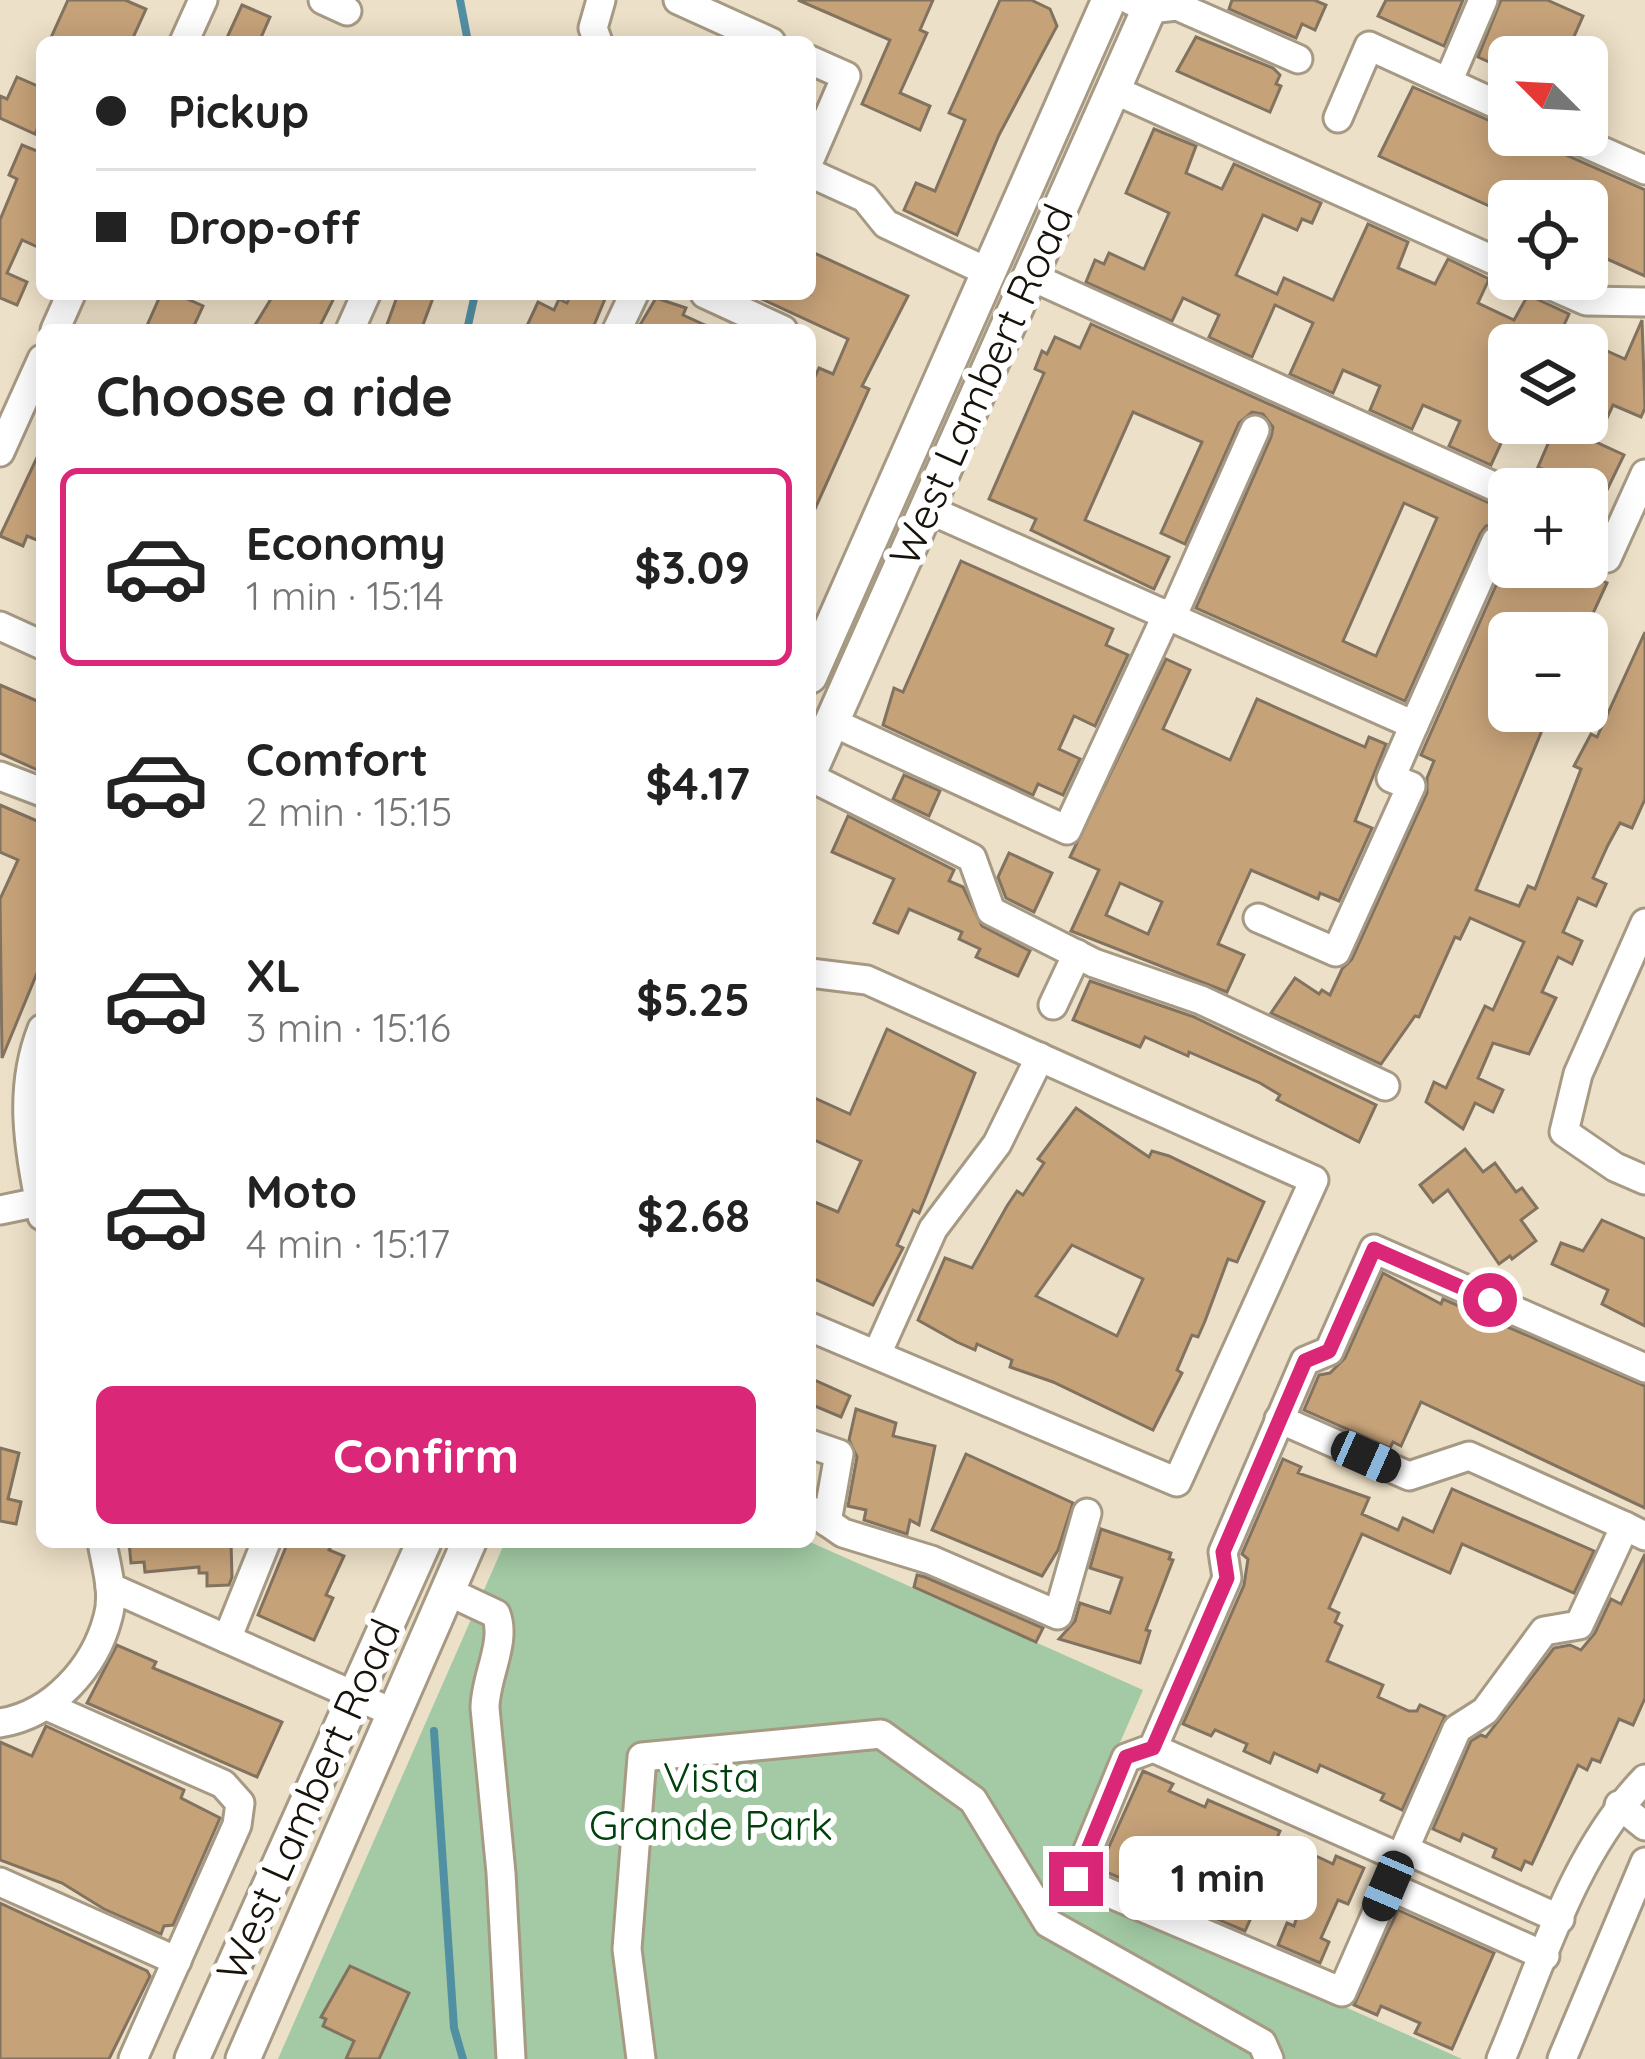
<!DOCTYPE html>
<html lang="en">
<head>
<meta charset="utf-8">
<style>
	:root { --surface:#fff; --page:#f2f2f2; --text:#222; --muted:#767676; --line:#e0e0e0; --accent:#db2777 }
	body { margin:0; font-family:Quicksand,sans-serif; background:var(--page); color:var(--text); height:100vh; display:flex; flex-direction:column; font-size:45px; white-space:nowrap }
	* { box-sizing:border-box; margin:0 }
	p { font-size:39px; color:var(--muted) }
	.icon { flex:none; width:66px; height:66px; fill:none; stroke:currentColor; stroke-width:2; stroke-linecap:round; stroke-linejoin:round }
	.map { position:relative; flex:1; overflow:hidden }
	.panel { position:absolute; left:36px; top:324px; width:780px; height:1224px; display:flex; flex-direction:column; background:var(--surface); border-radius:18px; box-shadow:0 6px 30px #0003 }
	.panel>* { flex:none }
	.banner { position:absolute; left:36px; top:36px; width:780px; height:264px; border-radius:18px; box-shadow:0 6px 30px #0003; display:grid; align-content:center; height:264px; padding:0 60px; background:var(--surface) }
	.needle { width:78px; rotate:294deg }
	.fabs { position:absolute; left:1488px; top:36px; display:grid; gap:24px }
	.fabs a { display:grid; place-items:center; width:120px; height:120px; border-radius:18px; background:var(--surface); box-shadow:0 6px 30px #0003; font-size:60px }
	.end { position:absolute; width:54px; height:54px; margin:-27px; border:15px solid #db2777; background:#fff; box-shadow:0 0 0 6px #fff }
	.from { border-radius:50% }
	.bubble { position:absolute; height:84px; border-radius:18px; background:var(--surface); box-shadow:0 6px 30px #0003; font-size:39px; font-weight:700; line-height:84px; text-align:center }
	.car { position:absolute; width:36px; height:72px; margin:-36px -18px; border-radius:15px; box-shadow:0 0 9px 3px #0007; background:linear-gradient(#222 24%,#8ab4d8 0 40%,#222 0 76%,#8ab4d8 0 86%,#222 0) }
	.banner b { display:flex; align-items:center; gap:42px; height:114px; font-size:45px }
	.banner b+b { border-top:3px solid var(--line) }
	.banner i { width:30px; height:30px; background:var(--text) }
	ul { padding:0; list-style:none }
	li { display:flex; align-items:center; gap:36px; height:198px; margin:0 24px 18px; padding:0 36px; border:6px solid transparent; border-radius:18px }
	li div { flex:1 }
	li b { display:block; font-size:45px }
	li em { font-style:normal; font-weight:700 }
	li.current { border-color:var(--accent) }
	li>.icon { width:108px; height:108px; stroke-width:1.5 }
	h2 { padding:0 60px; font-size:54px; line-height:144px }
	.action { display:flex; gap:24px; margin-top:auto; padding:24px 60px }
	.action a { flex:1; height:138px; border-radius:18px; background:var(--accent); color:#fff; font-size:48px; font-weight:700; line-height:138px; text-align:center }
	.map>svg:first-child { display:block }
</style>
</head>
<body>
<div class="map">
<svg width="1645" height="2059" viewBox="0 0 1645 2059">
	<rect width="100%" height="100%" fill="#ede0c8"/>
	<polygon fill="#a3caa4" points="505,1542 810,1542 1143,1690 1060,1880 1462,2059 278,2059"/>
	<g fill="none" stroke-linecap="round" stroke-linejoin="round">
		<g stroke="#518fa3" stroke-width="8">
			<polyline points="460,0 468,42"/>
			<polyline points="467,330 475,294"/>
			<polyline points="434,1731 454,2028 463,2059"/>
		</g>
	</g>
	<g fill="#c6a279" stroke="#827260" stroke-width="3" fill-rule="evenodd">
		<polygon points="68,0 125,0 146,9 131,42 49,42"/>
		<polygon points="798,0 933,0 920,30 927,33 900,93 930,106 920,130 862,104 890,40"/>
		<polygon points="1000,0 1031,0 1050,9 1057,26 999,135 957,235 904,210 916,183 935,191 965,120 949,113"/>
		<polygon points="1232,0 1314,0 1326,5 1315,30 1302,24 1296,38 1229,9"/>
		<polygon points="1386,0 1463,0 1444,46 1378,16"/>
		<polygon points="1501,0 1547,0 1583,16 1565,57 1509,57 1509,71 1478,57"/>
		<polygon points="242,5 270,17 259,42 225,42"/>
		<polygon points="1196,37 1273,68 1280,75 1276,84 1281,86 1270,112 1177,71"/>
		<polygon points="17,77 42,88 42,119 35,134 0,118 0,96 7,99"/>
		<polygon points="1413,87 1506,128 1509,135 1521,135 1645,190 1645,276 1587,250 1587,201 1509,201 1509,215 1379,156"/>
		<polygon points="1154,129 1196,146 1186,173 1222,189 1234,164 1321,203 1312,223 1302,219 1297,230 1263,215 1236,275 1277,294 1284,278 1333,300 1368,224 1408,242 1398,268 1435,284 1448,259 1489,279 1478,303 1514,320 1528,295 1569,314 1560,334 1551,330 1545,345 1509,345 1509,426 1491,465 1449,446 1460,421 1423,405 1412,429 1370,410 1380,386 1343,370 1333,393 1290,374 1313,323 1275,305 1252,357 1209,337 1219,315 1183,298 1172,321 1086,282 1095,260 1104,264 1109,253 1144,269 1169,213 1126,193"/>
		<polygon points="22,145 42,153 42,249 22,240 7,273 27,282 17,305 0,298 0,220 17,179 9,175"/>
		<polygon points="810,251 908,296 862,386 869,389 810,520 810,387 819,368 833,374 848,339 751,294 810,294"/>
		<polygon points="161,294 176,294 203,306 192,330 145,330"/>
		<polygon points="274,294 336,294 318,330 252,330"/>
		<polygon points="398,294 433,298 421,330 385,330"/>
		<polygon points="571,294 607,294 592,330 525,330 538,302 554,310 559,299 567,303"/>
		<polygon points="656,298 686,308 683,315 716,330 637,330"/>
		<polygon points="1642,320 1645,408 1641,417 1613,405 1596,442 1624,455 1587,531 1587,489 1538,467 1557,423 1587,423 1587,342 1625,359"/>
		<path d="M1091,324L1505,510L1499,524L1486,526L1480,534L1405,701L1196,608L1271,437L1273,427L1263,414L1252,412L1239,423L1185,544L1161,533L1202,442L1133,412L1085,520L1169,557L1154,589L1031,530L1036,519L989,499L1044,373L1035,369L1042,351L1047,354L1055,337L1080,348ZM1404,503L1437,518L1376,656L1343,641Z"/>
		<polygon points="42,447 42,542 27,536 23,546 0,536"/>
		<polygon points="1509,556 1509,567 1572,567 1607,583 1584,633 1509,633 1509,711 1550,711 1476,890 1519,906 1528,886 1535,889 1581,769 1574,766 1591,734 1597,737 1645,632 1645,799 1632,828 1620,823 1608,845 1593,878 1606,884 1596,906 1578,898 1563,932 1582,941 1572,964 1558,957 1542,992 1556,998 1529,1054 1493,1043 1478,1078 1503,1090 1493,1112 1475,1103 1463,1129 1426,1102 1434,1082 1446,1088 1485,1006 1493,1010 1524,942 1470,918 1460,939 1455,937 1419,1017 1415,1016 1381,1064 1271,1013 1295,978 1319,994 1322,990 1330,995 1342,969 1352,959 1427,793 1427,778 1434,761 1421,755"/>
		<polygon points="961,561 1113,629 1106,645 1128,655 1095,726 1074,716 1059,749 1080,759 1063,795 1038,784 1033,795 883,725 894,688 903,692"/>
		<path d="M1166,659L1190,670L1163,729L1230,760L1257,699L1365,747L1369,737L1386,744L1355,821L1372,828L1339,901L1320,893L1318,899L1251,870L1218,944L1244,955L1227,992L1071,931L1099,870L1070,857ZM1120,883L1162,902L1148,934L1106,915Z"/>
		<polygon points="0,685 42,703 42,772 0,753"/>
		<polygon points="904,775 940,791 929,816 893,799"/>
		<polygon points="0,805 42,823 42,961 2,1058 0,899 18,860 0,852"/>
		<polygon points="848,816 954,870 949,881 963,887 982,926 1030,951 1018,976 976,957 980,949 959,939 962,932 909,909 898,933 874,923 894,879 832,852"/>
		<polygon points="1009,853 1052,873 1034,912 1006,898 998,877"/>
		<polygon points="1090,981 1194,1017 1376,1105 1359,1142 1277,1100 1280,1095 1260,1083 1189,1052 1188,1056 1145,1037 1140,1047 1073,1020"/>
		<polygon points="887,1029 975,1073 926,1196 919,1213 913,1210 897,1245 903,1248 873,1305 810,1277 810,1200 838,1212 861,1161 810,1138 810,1096 850,1114"/>
		<path d="M1076,1108L1149,1157L1152,1151L1169,1156L1264,1202L1237,1262L1228,1259L1205,1321L1198,1337L1192,1335L1177,1370L1182,1373L1153,1430L1053,1382L1010,1367L1012,1360L977,1344L975,1350L957,1342L918,1320L945,1258L972,1268L1007,1206L1017,1191L1023,1195L1044,1163L1038,1159ZM1072,1245L1143,1279L1117,1336L1036,1296Z"/>
		<polygon points="1465,1149 1483,1172 1495,1163 1516,1192 1522,1188 1537,1208 1521,1220 1536,1241 1512,1259 1510,1256 1499,1264 1448,1190 1433,1202 1420,1185"/>
		<polygon points="1602,1220 1645,1239 1645,1326 1602,1304 1608,1290 1552,1264 1561,1243 1583,1251"/>
		<polygon points="1383,1273 1441,1304 1443,1299 1645,1386 1645,1508 1421,1402 1401,1446 1393,1442 1390,1448 1304,1410 1319,1375 1330,1373 1345,1358"/>
		<polygon points="810,1378 850,1396 841,1417 810,1404"/>
		<polygon points="856,1409 896,1423 893,1436 935,1446 919,1525 910,1520 907,1534 864,1520 866,1510 848,1506 857,1457 849,1440"/>
		<polygon points="0,1448 19,1453 8,1499 21,1502 16,1524 0,1521"/>
		<polygon points="966,1454 1073,1503 1058,1550 1042,1576 932,1530"/>
		<polygon points="1283,1459 1301,1467 1298,1473 1369,1498 1362,1514 1398,1530 1403,1518 1433,1532 1452,1489 1594,1551 1574,1593 1462,1544 1450,1573 1362,1534 1329,1608 1339,1613 1335,1622 1342,1626 1327,1661 1383,1685 1378,1697 1409,1711 1417,1711 1420,1705 1445,1716 1402,1810 1381,1800 1384,1794 1320,1765 1317,1772 1274,1753 1270,1763 1244,1751 1247,1744 1215,1730 1211,1736 1183,1724 1244,1585 1248,1559 1242,1554"/>
		<polygon points="1101,1529 1171,1553 1169,1559 1173,1560 1146,1630 1150,1631 1140,1663 1059,1639 1075,1621 1080,1603 1110,1613 1122,1578 1090,1568"/>
		<polygon points="129,1542 231,1542 232,1577 229,1585 207,1586 207,1573 199,1573 199,1567 145,1572 144,1562 131,1563"/>
		<polygon points="288,1542 333,1542 329,1550 344,1556 326,1595 333,1598 314,1640 258,1615"/>
		<polygon points="1645,1554 1645,1698 1633,1725 1619,1719 1600,1762 1592,1759 1587,1770 1578,1765 1532,1864 1525,1861 1521,1870 1493,1857 1496,1849 1463,1834 1460,1841 1433,1829 1471,1741 1481,1735 1486,1737 1554,1648 1570,1645 1581,1650 1595,1633 1611,1599 1621,1604"/>
		<polygon points="917,1575 925,1577 1043,1628 1036,1642 914,1587"/>
		<polygon points="117,1645 156,1662 153,1668 282,1722 257,1777 87,1703"/>
		<polygon points="46,1726 184,1790 181,1798 220,1818 173,1925 164,1926 161,1934 104,1909 62,1883 0,1860 0,1742 32,1756"/>
		<polygon points="1143,1771 1173,1784 1169,1791 1205,1807 1208,1800 1280,1831 1276,1840 1285,1843 1245,1931 1099,1869"/>
		<polygon points="1316,1856 1333,1864 1336,1856 1364,1868 1348,1904 1338,1900 1321,1938 1329,1942 1320,1963 1278,1945 1287,1923 1294,1926"/>
		<polygon points="0,1903 147,1971 150,1976 109,2059 0,2059"/>
		<polygon points="1398,1910 1494,1953 1452,2049 1415,2033 1420,2023 1381,2006 1377,2015 1354,2005"/>
		<polygon points="350,1966 409,1993 379,2059 346,2059 354,2041 323,2026 326,2019 321,2017"/>
	</g>
	<g fill="none" stroke-linecap="round" stroke-linejoin="round">
		<defs>
			<g id="minor">
				<polyline points="323,0 347,11"/>
				<polyline points="678,0 771,42"/>
				<polyline points="1130,0 1149,9 1177,6 1298,59"/>
				<polyline points="1483,0 1448,82 1509,110"/>
				<polyline points="184,42 203,0"/>
				<polyline points="598,42 593,28 601,0"/>
				<polyline points="810,60 846,76 810,159"/>
				<polyline points="1112,89 1509,267"/>
				<polyline points="1338,118 1369,46 1448,82"/>
				<polyline points="1566,135 1645,170"/>
				<polyline points="810,173 865,198 886,224 988,272"/>
				<polyline points="1030,276 1509,493"/>
				<polyline points="1536,279 1586,301 1645,302"/>
				<polyline points="705,294 783,330"/>
				<polyline points="55,330 71,294"/>
				<polyline points="350,330 366,294"/>
				<polyline points="617,330 634,294"/>
				<polyline points="0,452 42,359"/>
				<polyline points="925,508 1414,725 1496,541"/>
				<polyline points="1587,549 1607,558 1645,474"/>
				<polyline points="1173,615 1255,430"/>
				<polyline points="0,626 42,645"/>
				<polyline points="832,722 1067,830 1168,612"/>
				<polyline points="0,776 42,792"/>
				<polyline points="810,777 972,858 991,911 1094,963 1201,1000 1385,1086"/>
				<polyline points="1258,918 1336,952 1411,786 1391,778 1414,725"/>
				<polyline points="1645,923 1578,1074 1564,1132 1615,1167 1645,1180"/>
				<polyline points="810,973 867,980 1314,1180 1177,1482 810,1327"/>
				<polyline points="1053,1005 1077,954"/>
				<path d="M42,1029C17,1092 30,1151 42,1216"/>
				<polyline points="0,1210 39,1202"/>
				<polyline points="877,1354 933,1229 997,1144 1040,1057"/>
				<polyline points="1645,1368 1374,1249 1329,1351 1305,1361 1223,1552 1227,1578 1153,1748 1126,1758 1076,1879 1342,1992 1457,1729 1485,1711 1544,1631 1579,1625 1625,1526 1645,1536"/>
				<polyline points="1279,1419 1409,1476 1469,1456 1625,1526"/>
				<polyline points="810,1444 839,1454 827,1522"/>
				<polyline points="810,1510 843,1533 931,1560 1058,1615 1087,1513"/>
				<polyline points="110,1587 227,1639 266,1542"/>
				<path d="M447,1591L496,1614C507,1642 485,1677 485,1708L501,1873L511,2059"/>
				<polyline points="227,1639 394,1713"/>
				<polyline points="49,1707 223,1784 240,1803 237,1825 133,2059"/>
				<path d="M0,1723C52,1715 95,1668 108,1617C115,1593 106,1566 102,1542"/>
				<polyline points="1153,1748 1401,1858"/>
				<polyline points="1619,1805 1645,1826"/>
				<polyline points="1404,1849 1560,1919"/>
				<polyline points="0,1882 177,1961"/>
				<polyline points="1389,1886 1545,1956"/>
				<polyline points="641,2059 627,1949 642,1757 881,1734 973,1800 1048,1923 1262,2043 1269,2059"/>
				<path d="M1501,2059C1542,1963 1572,1855 1645,1779"/>
				<polyline points="1562,2059 1645,1862"/>
			</g>
			<g id="major">
				<polyline points="810,676 1109,0"/>
				<polyline points="810,771 1153,0"/>
				<polyline points="192,2059 424,1542"/>
				<polyline points="243,2059 469,1542"/>
			</g>
		</defs>
		<use href="#minor" stroke="#a69a84" stroke-width="33"/>
		<use href="#major" stroke="#a69a84" stroke-width="39"/>
		<use href="#minor" stroke="#fff" stroke-width="27"/>
		<use href="#major" stroke="#fff" stroke-width="33"/>
	</g>
	<g fill="none" stroke-linecap="round" stroke-linejoin="round">
		<polyline stroke="#db2777" stroke-width="15" points="1076,1879 1126,1757 1153,1748 1227,1578 1223,1552 1305,1361 1329,1351 1374,1249 1490,1300"/>
	</g>
	<g text-anchor="middle" stroke-width="12" stroke-linejoin="round" paint-order="stroke">
		<g font-size="42" fill="#17130b" stroke="#fff">
			<text transform="translate(981 385) rotate(-66)" y="15">West Lambert Road</text>
			<text transform="translate(308 1800) rotate(-66)" y="15">West Lambert Road</text>
		</g>
		<g font-size="42" fill="#00400d" stroke="#fff">
			<text x="711" y="1792">Vista<tspan x="711" dy="48">Grande Park</tspan></text>
		</g>
	</g>
</svg>
<div class="fabs">
<a><svg class="needle" viewBox="-14 -14 28 28"><path d="M0-13l5 13h-10z" fill="#e53935"/><path d="M0 13l5-13h-10z" fill="#767676"/></svg></a>
<a><svg class="icon" aria-label="locate" viewBox="0 0 24 24"><circle cx="12" cy="12" r="6"/><path d="M12 2v4M12 18v4M2 12h4M18 12h4"/></svg></a>
<a><svg class="icon" aria-label="layers" viewBox="0 0 24 24"><path d="M12 4l9 5-9 5-9-5zM3 14l9 5 9-5"/></svg></a>
<a>+</a>
<a>−</a>
</div>
<i class="end from" style="left:1490px;top:1300px"></i>
<i class="end" style="left:1076px;top:1879px"></i>
<div class="bubble" style="left:1119px;top:1836px;width:198px">1 min</div>
<i class="car" style="left:1366px;top:1457px;rotate:114deg"></i>
<i class="car" style="left:1388px;top:1886px;rotate:203deg"></i>
<div class="banner">
<b><i class="from"></i>Pickup</b>
<b><i></i>Drop-off</b>
</div>
<section class="panel">
<h2>Choose a ride</h2>
<ul>
<li class="current"><svg class="icon" aria-label="car" viewBox="0 0 24 24"><path d="M5 17H2v-5l4-1 3-4h7l3 4 3 1v5h-3M9 17h6M6 11h13"/><circle cx="7" cy="17" r="2"/><circle cx="17" cy="17" r="2"/></svg><div><b>Economy</b><p>1 min · 15:14</p></div><em>$3.09</em></li>
<li><svg class="icon" aria-label="car" viewBox="0 0 24 24"><path d="M5 17H2v-5l4-1 3-4h7l3 4 3 1v5h-3M9 17h6M6 11h13"/><circle cx="7" cy="17" r="2"/><circle cx="17" cy="17" r="2"/></svg><div><b>Comfort</b><p>2 min · 15:15</p></div><em>$4.17</em></li>
<li><svg class="icon" aria-label="car" viewBox="0 0 24 24"><path d="M5 17H2v-5l4-1 3-4h7l3 4 3 1v5h-3M9 17h6M6 11h13"/><circle cx="7" cy="17" r="2"/><circle cx="17" cy="17" r="2"/></svg><div><b>XL</b><p>3 min · 15:16</p></div><em>$5.25</em></li>
<li><svg class="icon" aria-label="car" viewBox="0 0 24 24"><path d="M5 17H2v-5l4-1 3-4h7l3 4 3 1v5h-3M9 17h6M6 11h13"/><circle cx="7" cy="17" r="2"/><circle cx="17" cy="17" r="2"/></svg><div><b>Moto</b><p>4 min · 15:17</p></div><em>$2.68</em></li>
</ul>
<div class="action"><a>Confirm</a></div>
</section>
</div>
</body>
</html>
